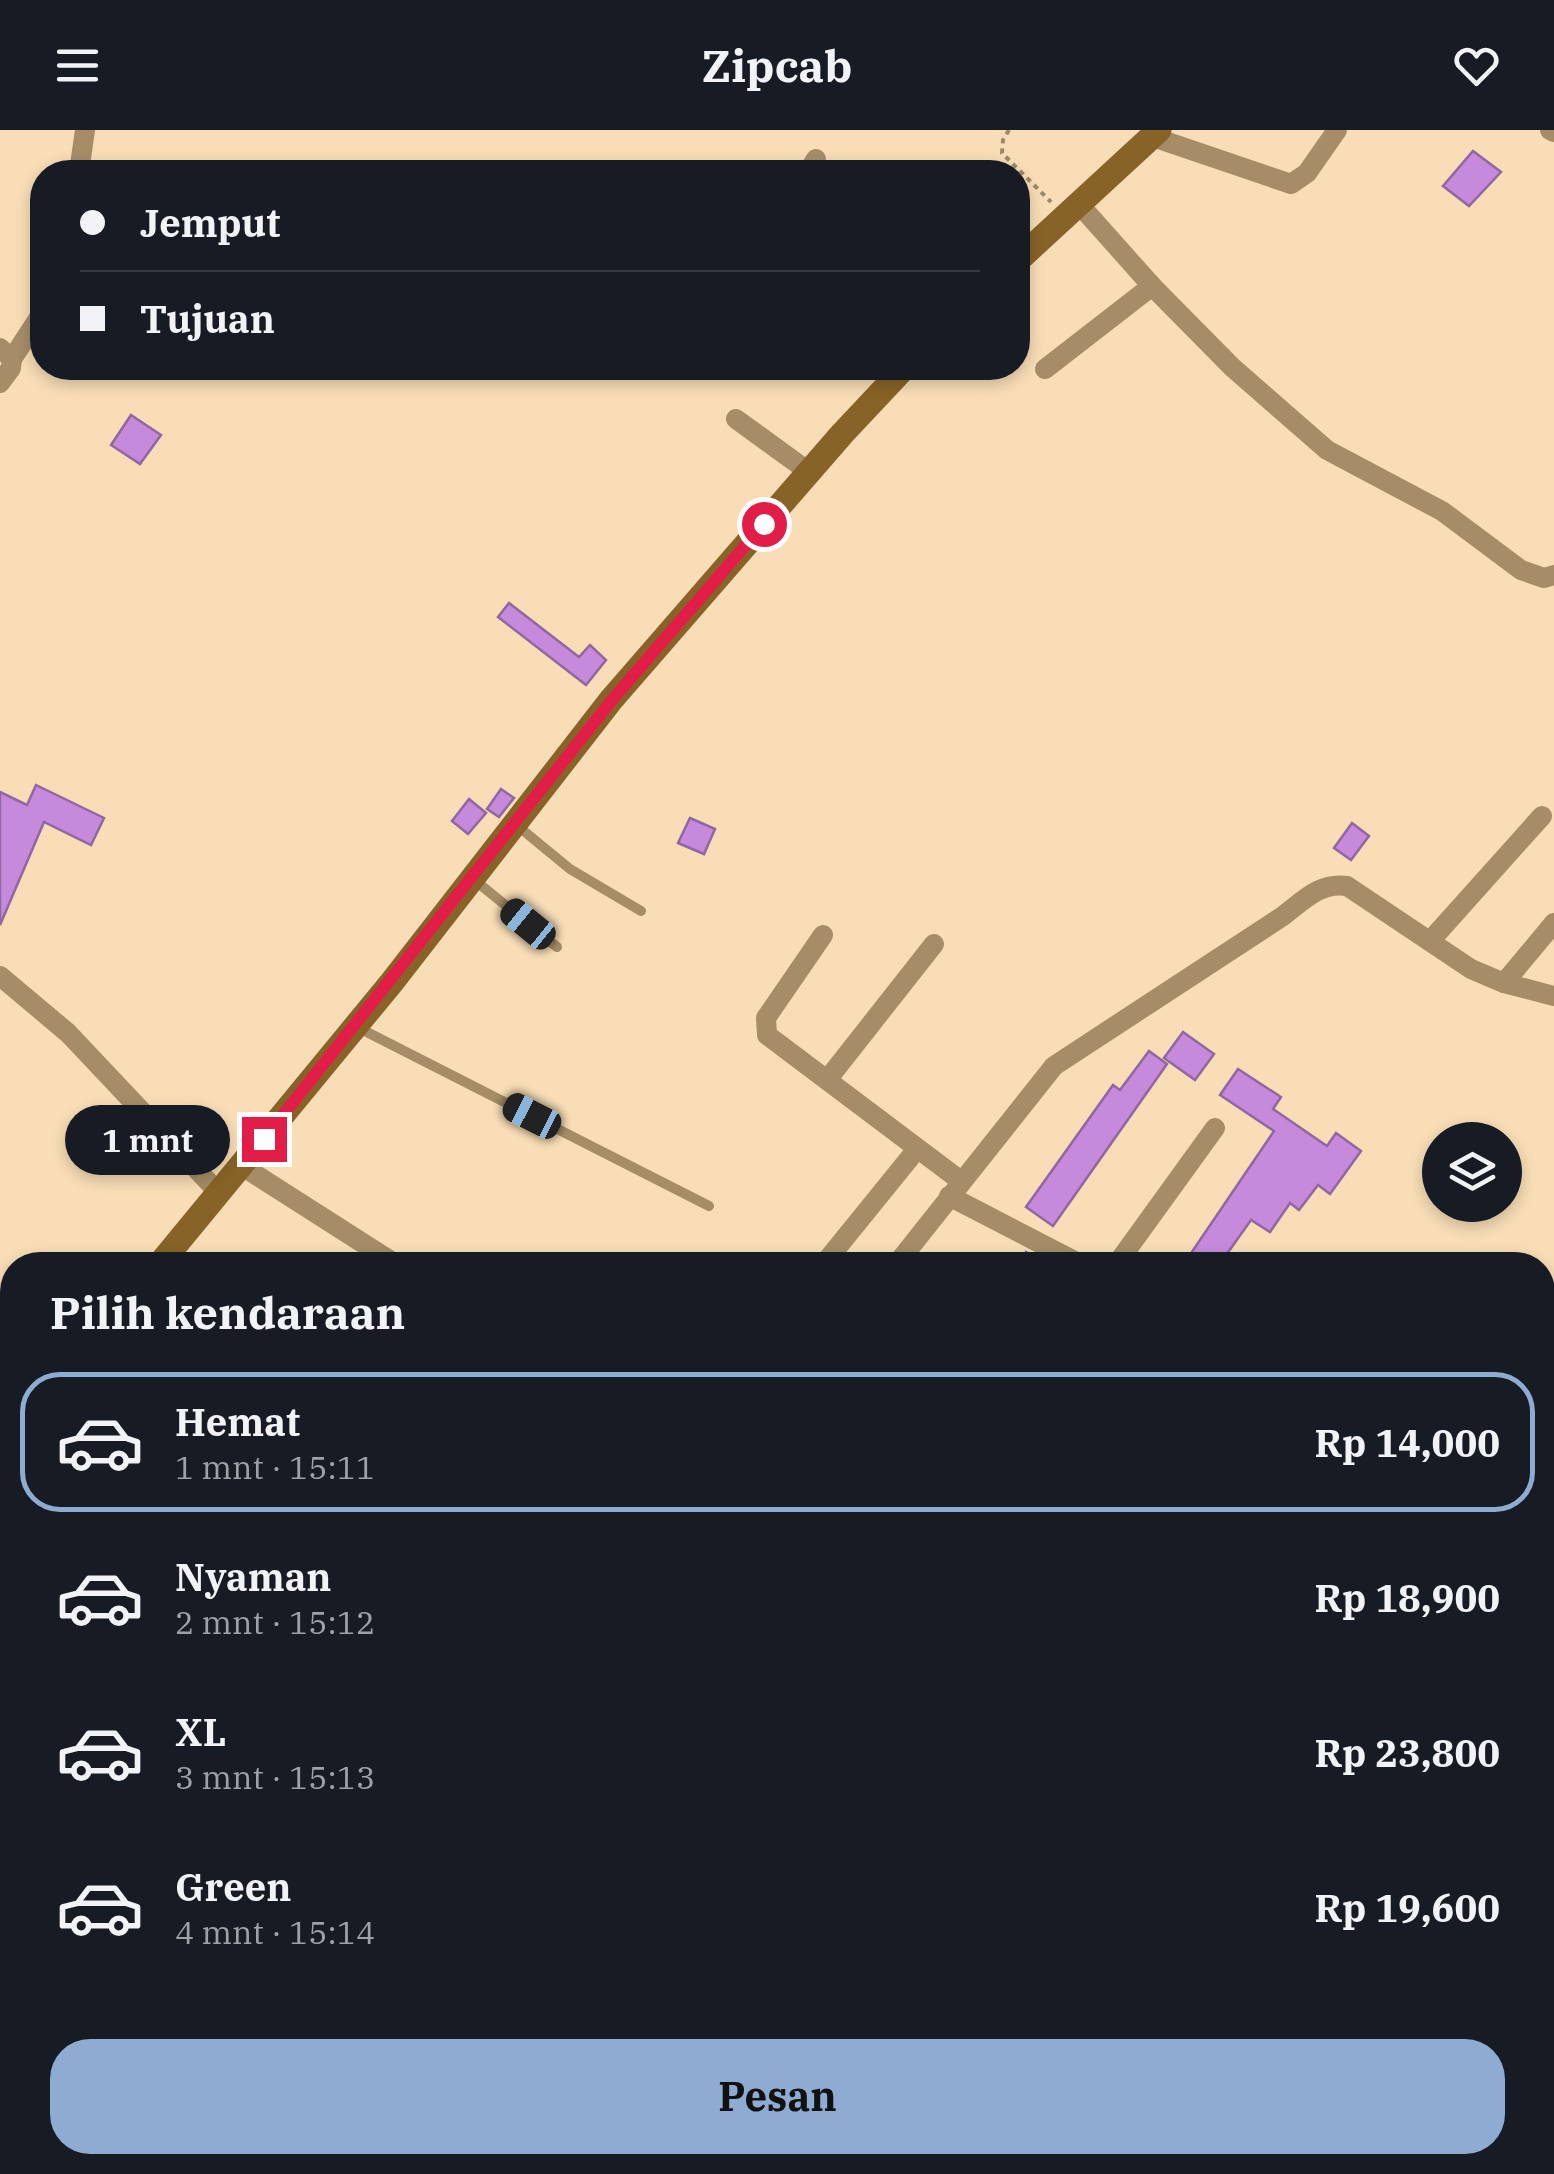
<!DOCTYPE html>
<html lang="id">
<head>
<meta charset="utf-8">
<style>
	:root { --surface:#171b24; --page:#20242c; --text:#f1f3f6; --muted:#9ea1a6; --line:#363941; --accent:#8eacd2 }
	body { margin:0; font-family:"IBM Plex Serif",serif; background:var(--page); color:var(--text); height:100vh; display:flex; flex-direction:column; font-size:38px; white-space:nowrap }
	* { box-sizing:border-box; margin:0 }
	p { font-size:32px; color:var(--muted) }
	.icon { flex:none; width:55px; height:55px; fill:none; stroke:currentColor; stroke-width:2; stroke-linecap:round; stroke-linejoin:round }
	.map { position:relative; flex:1; overflow:hidden }
	.drawer { position:absolute; left:0px; top:1122px; width:1555px; height:922px; display:flex; flex-direction:column; background:var(--surface); border-radius:40px 40px 0 0; box-shadow:0 5px 15px #0003 }
	.drawer>* { flex:none }
	.guide { position:absolute; left:30px; top:30px; width:1000px; height:220px; border-radius:40px; box-shadow:0 5px 15px #0003; display:grid; align-content:center; height:220px; padding:0 50px; background:var(--surface) }
	.buttons { position:absolute; left:1422px; top:992px; display:grid; gap:20px }
	.buttons a { display:grid; place-items:center; width:100px; height:100px; border-radius:50%; background:var(--surface); box-shadow:0 5px 15px #0003; font-size:50px }
	.end { position:absolute; width:45px; height:45px; margin:-22px; border:12px solid #e11d48; background:#fff; box-shadow:0 0 0 5px #fff }
	.from { border-radius:50% }
	.bubble { position:absolute; height:70px; border-radius:35px; background:var(--surface); box-shadow:0 5px 15px #0003; font-size:32px; font-weight:800; line-height:70px; text-align:center }
	.car { position:absolute; width:30px; height:60px; margin:-30px -15px; border-radius:12px; box-shadow:0 0 8px 2px #0007; background:linear-gradient(#222 24%,#8ab4d8 0 40%,#222 0 76%,#8ab4d8 0 86%,#222 0) }
	.guide b { display:flex; align-items:center; gap:35px; height:95px; font-size:38px }
	.guide b+b { border-top:2px solid var(--line) }
	.guide i { width:25px; height:25px; background:var(--text) }
	ul { padding:0; list-style:none }
	li { display:flex; align-items:center; gap:30px; height:140px; margin:0 20px 15px; padding:0 30px; border:5px solid transparent; border-radius:40px }
	li div { flex:1 }
	li b { display:block; font-size:38px }
	li em { font-style:normal; font-weight:800 }
	li.on { border-color:var(--accent) }
	li>.icon { width:90px; height:90px; stroke-width:1.5 }
	h2 { padding:0 50px; font-size:45px; line-height:120px }
	.cta { display:flex; gap:20px; margin-top:auto; padding:20px 50px }
	.cta a { flex:1; height:115px; border-radius:40px; background:var(--accent); color:#111; font-size:40px; font-weight:800; line-height:115px; text-align:center }
	header { display:flex; justify-content:space-between; align-items:center; height:130px; padding:0 50px; background:var(--surface); font-size:45px; font-weight:800 }
	.map>svg:first-child { display:block }
</style>
</head>
<body>
<header><svg class="icon" aria-label="menu" viewBox="0 0 24 24"><path d="M4 6h16M4 12h16M4 18h16"/></svg>Zipcab<svg class="icon" aria-label="heart" viewBox="0 0 24 24"><path d="M12 20l-8-8c-3-5 5-10 8-4 3-6 11-1 8 4z"/></svg></header>
<div class="map">
<svg width="1554" height="2044" viewBox="0 0 1554 2044">
	<rect width="100%" height="100%" fill="#f8ddb6"/>
	<g fill="#c68add" stroke="#9067a0" stroke-width="2.5">
		<polygon points="1473,21 1501,42 1469,76 1443,56"/>
		<polygon points="131,285 161,305 140,334 111,315"/>
		<polygon points="509,473 579,527 590,515 606,530 586,555 498,487"/>
		<polygon points="36,655 104,688 91,715 44,692 0,795 0,662 27,675"/>
		<polygon points="501,659 514,668 499,687 487,679"/>
		<polygon points="469,669 486,683 468,704 452,691"/>
		<polygon points="690,688 715,699 704,724 678,713"/>
		<polygon points="1352,693 1369,706 1351,730 1334,718"/>
		<polygon points="1183,902 1214,924 1195,950 1164,928"/>
		<polygon points="1149,921 1167,934 1053,1096 1026,1077 1113,955 1120,960"/>
		<polygon points="1238,939 1281,967 1273,979 1327,1016 1336,1003 1361,1021 1330,1064 1318,1055 1299,1080 1290,1073 1270,1102 1251,1090 1219,1135 1183,1135 1274,1001 1220,965"/>
		<polygon points="1026,1122 1052,1135 1018,1135"/>
	</g>
	<g fill="none" stroke-linecap="round" stroke-linejoin="round">
		<polyline stroke="#9d886c" stroke-width="4" stroke-dasharray="5 5" stroke-linecap="butt" points="1009,0 1003,10 1002,23 1051,72"/>
		<g stroke="#a68d68" stroke-width="10">
			<polyline points="514,693 570,739 641,781"/>
			<polyline points="472,748 557,817"/>
			<polyline points="355,896 709,1076"/>
			<polyline points="0,1224 12,1235"/>
		</g>
		<g stroke="#a68d68" stroke-width="20">
			<polyline points="1550,0 1554,2"/>
			<polyline points="1150,6 1291,54 1307,43 1337,0"/>
			<polyline points="79,42 85,0"/>
			<polyline points="808,42 816,29"/>
			<polyline points="1078,73 1152,156 1232,237 1327,320 1442,381 1521,440 1544,448 1554,445"/>
			<polyline points="0,218 12,229 11,238 0,253"/>
			<polyline points="12,229 42,183"/>
			<polyline points="1045,239 1152,156"/>
			<polyline points="736,289 809,342"/>
			<polyline points="823,805 766,888 767,905 961,1051"/>
			<polyline points="1431,810 1542,686"/>
			<polyline points="0,846 68,903 219,1063"/>
			<polyline points="1504,853 1554,793"/>
			<polyline points="827,950 934,814"/>
			<polyline points="242,1036 397,1135"/>
			<polyline points="949,1066 1082,1135"/>
			<polyline points="823,1135 917,1019"/>
			<path d="M896,1135L1054,936L1283,786C1304,770 1320,752 1347,756L1471,839L1504,853L1554,866"/>
			<polyline points="1116,1135 1215,998"/>
			<polyline points="0,1480 12,1489"/>
			<polyline points="0,1998 12,1995"/>
		</g>
		<g stroke="#886327" stroke-width="25">
			<polyline points="1018,130 1159,0"/>
			<polyline points="159,1135 392,852 611,570 842,304 904,238"/>
			<polyline points="0,1316 12,1303"/>
		</g>
	</g>
	<g fill="none" stroke-linecap="round" stroke-linejoin="round">
		<polyline stroke="#e11d48" stroke-width="12" points="264,1009 612,570 764,394"/>
	</g>
</svg>
<div class="buttons">
<a><svg class="icon" aria-label="layers" viewBox="0 0 24 24"><path d="M12 4l9 5-9 5-9-5zM3 14l9 5 9-5"/></svg></a>
</div>
<i class="end from" style="left:764px;top:394px"></i>
<i class="end" style="left:264px;top:1009px"></i>
<div class="bubble" style="left:65px;top:975px;width:165px">1 mnt</div>
<i class="car" style="left:528px;top:794px;rotate:309deg"></i>
<i class="car" style="left:532px;top:986px;rotate:297deg"></i>
<div class="guide">
<b><i class="from"></i>Jemput</b>
<b><i></i>Tujuan</b>
</div>
<section class="drawer">
<h2>Pilih kendaraan</h2>
<ul>
<li class="on"><svg class="icon" aria-label="car" viewBox="0 0 24 24"><path d="M5 17H2v-5l4-1 3-4h7l3 4 3 1v5h-3M9 17h6M6 11h13"/><circle cx="7" cy="17" r="2"/><circle cx="17" cy="17" r="2"/></svg><div><b>Hemat</b><p>1 mnt · 15:11</p></div><em>Rp 14,000</em></li>
<li><svg class="icon" aria-label="car" viewBox="0 0 24 24"><path d="M5 17H2v-5l4-1 3-4h7l3 4 3 1v5h-3M9 17h6M6 11h13"/><circle cx="7" cy="17" r="2"/><circle cx="17" cy="17" r="2"/></svg><div><b>Nyaman</b><p>2 mnt · 15:12</p></div><em>Rp 18,900</em></li>
<li><svg class="icon" aria-label="car" viewBox="0 0 24 24"><path d="M5 17H2v-5l4-1 3-4h7l3 4 3 1v5h-3M9 17h6M6 11h13"/><circle cx="7" cy="17" r="2"/><circle cx="17" cy="17" r="2"/></svg><div><b>XL</b><p>3 mnt · 15:13</p></div><em>Rp 23,800</em></li>
<li><svg class="icon" aria-label="car" viewBox="0 0 24 24"><path d="M5 17H2v-5l4-1 3-4h7l3 4 3 1v5h-3M9 17h6M6 11h13"/><circle cx="7" cy="17" r="2"/><circle cx="17" cy="17" r="2"/></svg><div><b>Green</b><p>4 mnt · 15:14</p></div><em>Rp 19,600</em></li>
</ul>
<div class="cta"><a>Pesan</a></div>
</section>
</div>
</body>
</html>
